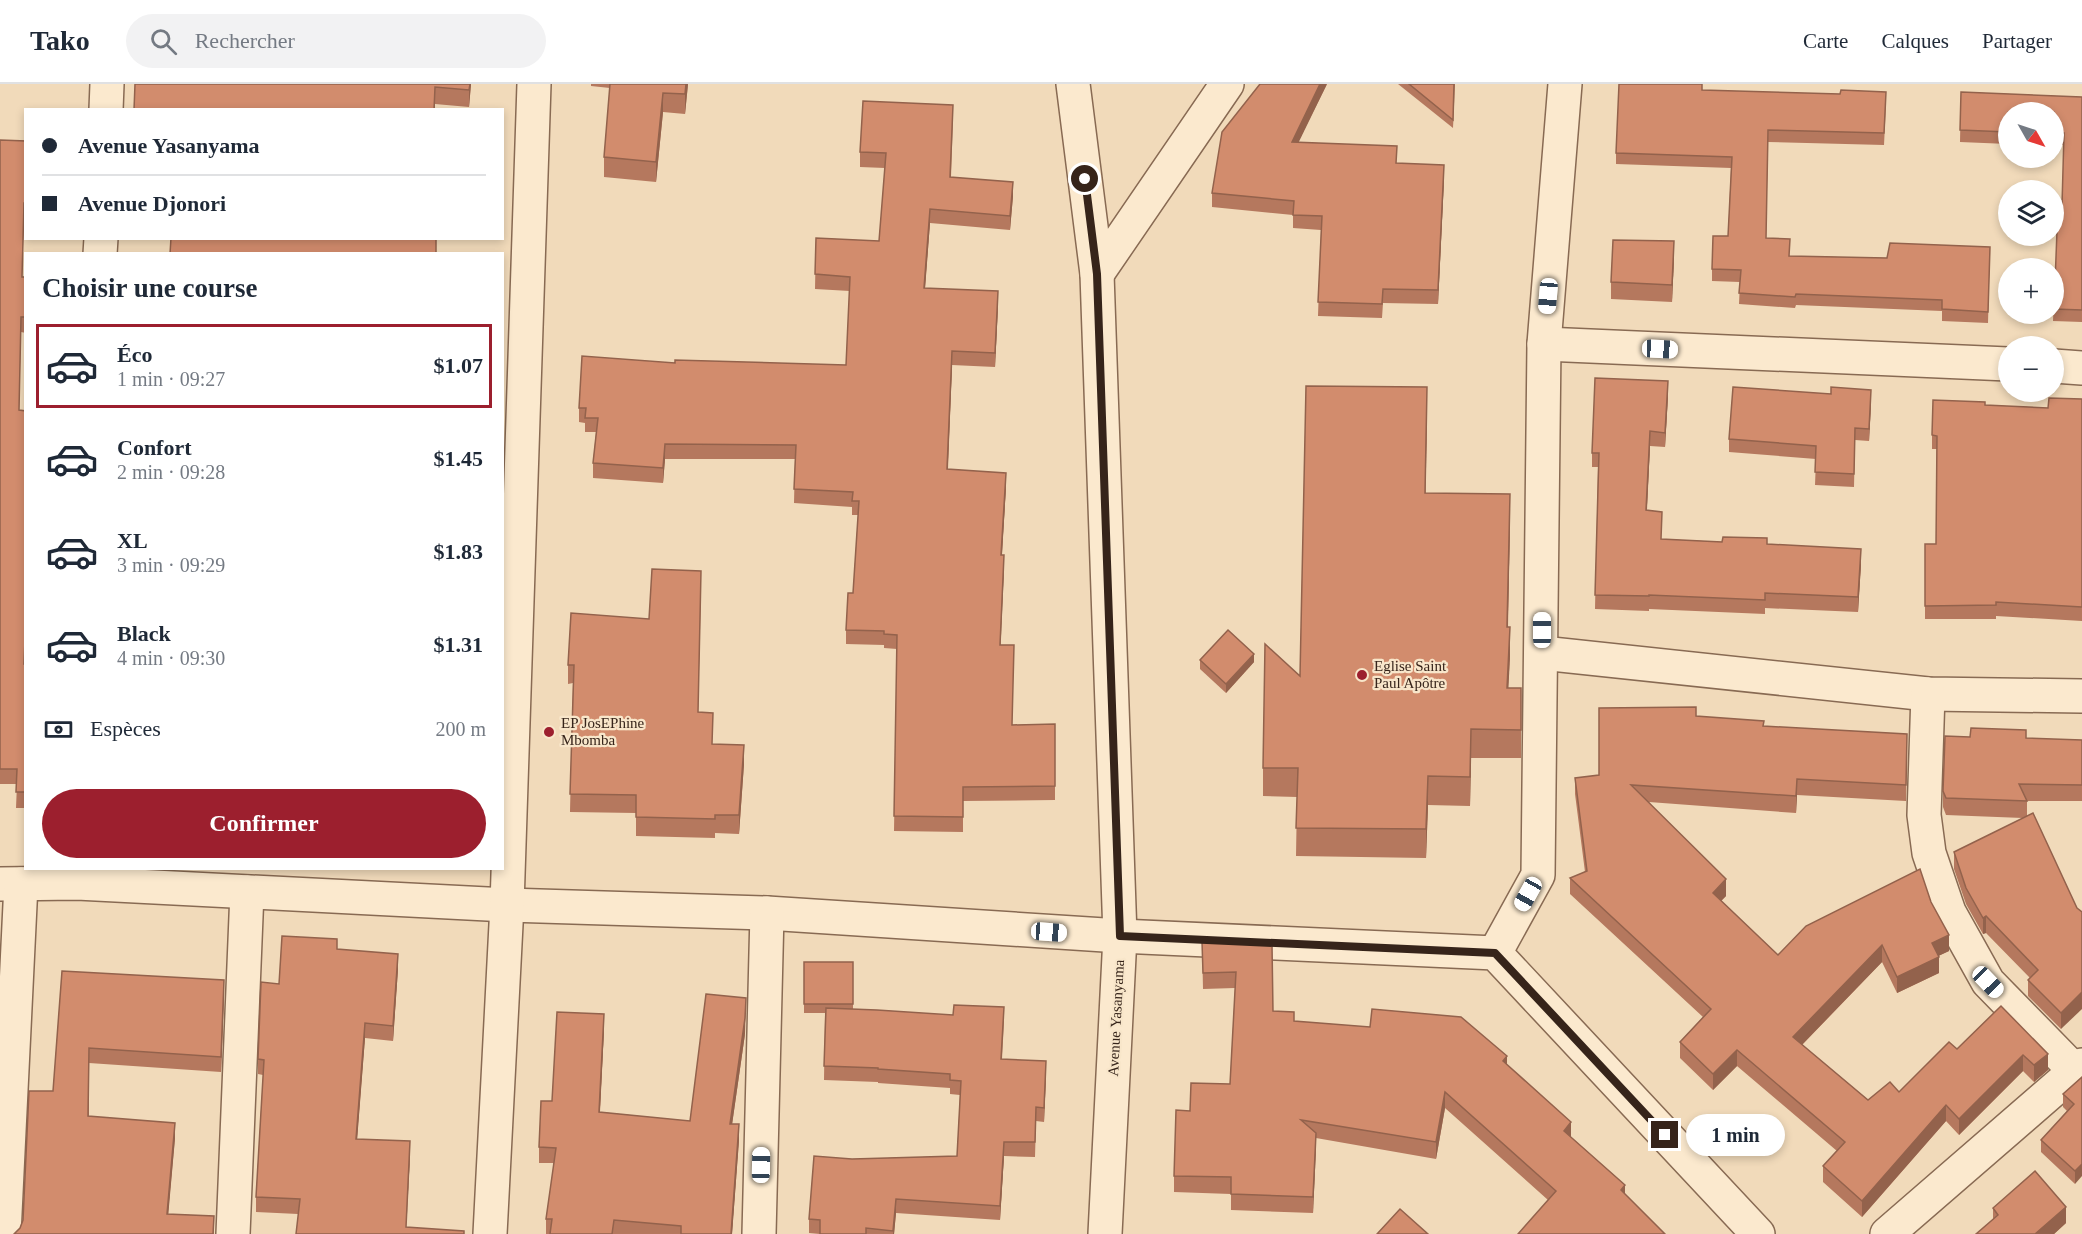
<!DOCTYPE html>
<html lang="fr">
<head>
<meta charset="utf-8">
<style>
	:root { --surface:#fff; --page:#f2f2f3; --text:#1f2937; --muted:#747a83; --line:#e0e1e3; --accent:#9c1f2e }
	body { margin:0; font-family:"Times New Roman",serif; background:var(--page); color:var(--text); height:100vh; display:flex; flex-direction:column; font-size:22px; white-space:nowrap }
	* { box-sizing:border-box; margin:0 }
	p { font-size:20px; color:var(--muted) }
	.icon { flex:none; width:33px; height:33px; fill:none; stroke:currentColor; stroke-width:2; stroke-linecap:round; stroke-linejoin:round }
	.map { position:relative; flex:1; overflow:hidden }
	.details { position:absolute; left:24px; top:168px; width:480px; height:618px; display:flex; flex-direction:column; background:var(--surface); border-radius:0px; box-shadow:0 3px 9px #0003 }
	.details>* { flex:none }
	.top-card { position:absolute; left:24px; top:24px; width:480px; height:132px; border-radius:0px; box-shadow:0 3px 9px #0003; display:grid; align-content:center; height:132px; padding:0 18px; background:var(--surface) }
	.needle { width:39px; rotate:129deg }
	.buttons { position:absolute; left:1998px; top:18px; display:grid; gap:12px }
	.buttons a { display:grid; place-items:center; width:66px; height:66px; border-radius:50%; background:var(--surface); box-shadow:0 3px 9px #0003; font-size:30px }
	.end { position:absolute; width:27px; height:27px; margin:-14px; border:8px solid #36241a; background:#fff; box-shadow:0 0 0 3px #fff }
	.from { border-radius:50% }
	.bubble { position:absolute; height:42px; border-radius:21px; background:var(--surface); box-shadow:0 3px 9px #0003; font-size:20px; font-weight:800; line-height:42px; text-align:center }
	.car { position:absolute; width:18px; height:36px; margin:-18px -9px; border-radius:8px; box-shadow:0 0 4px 2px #0007; background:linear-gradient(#fff 24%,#345 0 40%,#fff 0 76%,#345 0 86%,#fff 0) }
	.top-card b { display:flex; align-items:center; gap:21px; height:57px; font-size:22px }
	.top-card b+b { border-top:2px solid var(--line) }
	.top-card i { width:15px; height:15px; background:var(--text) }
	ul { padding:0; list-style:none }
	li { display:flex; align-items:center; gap:18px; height:84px; margin:0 12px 9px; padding:0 6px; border:3px solid transparent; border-radius:0px }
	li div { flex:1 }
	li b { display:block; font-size:22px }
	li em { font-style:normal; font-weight:800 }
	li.selected { border-color:var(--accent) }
	li>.icon { width:54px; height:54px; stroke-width:1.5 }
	h2 { padding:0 18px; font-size:27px; line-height:72px }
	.pay { display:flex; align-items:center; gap:15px; height:66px; padding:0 18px; font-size:22px }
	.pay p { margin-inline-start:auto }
	.action { display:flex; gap:12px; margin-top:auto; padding:12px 18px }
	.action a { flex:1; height:69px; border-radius:36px; background:var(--accent); color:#fff; font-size:24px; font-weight:800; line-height:69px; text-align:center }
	header { display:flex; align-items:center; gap:36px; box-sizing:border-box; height:84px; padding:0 30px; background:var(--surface); border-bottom:2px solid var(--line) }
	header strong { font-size:28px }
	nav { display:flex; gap:33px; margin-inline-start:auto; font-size:21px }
	.search { width:420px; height:54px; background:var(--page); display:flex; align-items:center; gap:15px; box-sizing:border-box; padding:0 21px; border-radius:33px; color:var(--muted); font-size:22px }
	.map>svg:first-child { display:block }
</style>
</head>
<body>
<header>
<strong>Tako</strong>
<div class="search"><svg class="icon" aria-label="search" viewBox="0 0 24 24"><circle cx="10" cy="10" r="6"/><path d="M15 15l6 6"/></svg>Rechercher</div>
<nav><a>Carte</a><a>Calques</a><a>Partager</a></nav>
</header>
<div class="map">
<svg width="2082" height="1150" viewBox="0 0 2082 1150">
	<rect width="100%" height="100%" fill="#f1daba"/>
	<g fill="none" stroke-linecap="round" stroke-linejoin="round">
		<defs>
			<g id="minor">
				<polyline points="106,26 107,0"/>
				<polyline points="100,170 101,154"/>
				<polyline points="1544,260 2008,280"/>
				<polyline points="2054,282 2082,284"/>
				<polyline points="1542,569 1928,610 2082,612"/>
				<polyline points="1928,610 1924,731 1929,769 1949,828 1988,898 2075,987"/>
				<polyline points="0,800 77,799 507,821 767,829 1120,852 1495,869 1758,1150"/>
				<polyline points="1495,869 1538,791 1544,260 1565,0"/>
				<polyline points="4,1150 21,800"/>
				<polyline points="233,1150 247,808"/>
				<polyline points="490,1150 507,821 534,0"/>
				<polyline points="759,1150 767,829"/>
				<polyline points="1887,1150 2082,981"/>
			</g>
			<g id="tertiary">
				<polyline points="1073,0 1097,190 1120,852 1105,1150"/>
				<polyline points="1097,190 1227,0"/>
			</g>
		</defs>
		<use href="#minor" stroke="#886a53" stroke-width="36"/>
		<use href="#tertiary" stroke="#886a53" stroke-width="36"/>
		<use href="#minor" stroke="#fbe9ce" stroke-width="33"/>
		<use href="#tertiary" stroke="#fbe9ce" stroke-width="33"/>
	</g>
	<g fill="#b5785e">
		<polygon points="471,0 469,23 435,20 435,26 134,26"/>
		<polygon points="591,0 688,0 685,30 663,28 656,98 604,93 604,73 610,4 591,2"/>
		<polygon points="1327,0 1298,58 1397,79 1444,95 1438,220 1383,219 1382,234 1318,232 1321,146 1293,144 1293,131 1212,123 1212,109"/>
		<polygon points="1398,0 1455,0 1453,44"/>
		<polygon points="1702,6 1886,20 1884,61 1768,58 1766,154 1790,172 1887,174 1990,163 1988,239 1942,237 1942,227 1796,221 1795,224 1739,220 1740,198 1712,197 1712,185 1728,152 1731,84 1616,80 1616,69"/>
		<polygon points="1961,8 2082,13 2082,238 2053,237 2054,213 2062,121 2064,61 2054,61 2054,28 2008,28 2008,60 1960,58"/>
		<polygon points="953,35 951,93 1013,112 1010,146 930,139 925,204 998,221 995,283 952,281 948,385 1006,403 1002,471 1004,485 1000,561 1012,641 1055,640 1055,716 963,717 963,748 894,747 897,565 884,564 884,561 846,560 846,546 853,509 858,431 852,431 852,423 794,419 795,375 665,375 663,399 593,394 593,379 596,348 585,348 585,339 579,338 579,324 675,279 846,281 850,207 815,205 816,154 879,157 885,84 860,83 860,68"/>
		<polygon points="0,56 26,57 26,134 24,134 22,193 26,193 26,249 21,248 19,326 26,327 26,548 24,580 26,580 26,724 16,724 17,700 0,700"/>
		<polygon points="133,154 436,154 171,156 133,156"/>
		<polygon points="1674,174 1672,218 1611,215 1611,198"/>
		<polygon points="1831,310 1871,319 1869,357 1855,356 1854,403 1815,401 1816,375 1729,368 1729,355"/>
		<polygon points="1668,312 1665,363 1650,362 1647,426 1661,455 1767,460 1861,480 1858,528 1765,524 1765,530 1649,525 1649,527 1595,525 1598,383 1592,383 1592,369"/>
		<polygon points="2082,315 2082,537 1996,532 1996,535 1925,535 1925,460 1936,460 1937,365 1932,365 1932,351 1985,321 2048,324"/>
		<polygon points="1427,332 1425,409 1510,439 1508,543 1510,572 1508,604 1521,604 1521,674 1471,674 1470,722 1428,721 1426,774 1296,772 1297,713 1263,712 1263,684 1300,592"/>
		<polygon points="701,506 698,628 712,660 744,680 739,750 715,749 715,754 636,752 636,729 570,728 573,599 568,600 568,581 649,535"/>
		<polygon points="1200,576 1254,578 1226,609 1200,585"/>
		<polygon points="1696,632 1907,667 1906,717 1797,711 1796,729 1649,718 1726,812 1721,817 1778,871 1931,818 1949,867 1938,872 1939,889 1897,909 1882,878 1802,961 1868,1016 1899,1008 1957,965 2001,922 2048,986 2034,998 2023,987 1959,1051 1946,1037 1862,1133 1823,1098 1823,1082 1837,1067 1737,982 1713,1006 1680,974 1680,958 1703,933 1570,810 1570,794 1585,788 1575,710 1575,694 1599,691"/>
		<polygon points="1970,653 2082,656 2082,717 2027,717 2027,732 2077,824 2061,945 2028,912 2028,896 2030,894 1986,849 1983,850 1966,820 1954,785 1954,768 2023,734 1946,731 1943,723 1943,707"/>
		<polygon points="1202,858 1272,861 1273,927 1294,937 1507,981 1571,1053 1625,1101 1548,1116 1445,1024 1436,1075 1316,1054 1313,1129 1231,1126 1231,1110 1174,1108 1174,1092 1190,1027 1230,1000 1235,904 1203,905"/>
		<polygon points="337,865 398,885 393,957 365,954 357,1055 410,1072 406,1143 298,1130 256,1128 256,1113 263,991 258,990 258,975 279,900"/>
		<polygon points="804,878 853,878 853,925 1004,937 1002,975 1046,991 1044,1038 1036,1037 1035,1073 1004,1072 1000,1136 896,1129 894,1150 820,1150 809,1149 809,1135 852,1075 957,1072 960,1011 950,1010 950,1004 878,999 878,998 824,996 825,929 804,929"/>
		<polygon points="62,887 224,911 221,988 89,979 89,1032 175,1054 168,1130 214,1132 214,1150 14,1150 20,1144 23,1136 53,1007"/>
		<polygon points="604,946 600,1028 690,1037 745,950 732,1040 739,1056 732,1150 546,1150 546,1135 554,1079 539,1079 539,1063 552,1017"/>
		<polygon points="2082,993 2075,1100 2041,1068 2041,1056 2067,1027 2063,1023 2063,1010"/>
		<polygon points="1993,1124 2066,1139 2054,1150 1976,1150 1993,1136"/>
	</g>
	<g fill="#93624c">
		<polygon points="470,0 471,0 469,23 469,6"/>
		<polygon points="686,0 688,0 685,30 685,10"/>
		<polygon points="1320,0 1327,0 1292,72 1292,58"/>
		<polygon points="663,9 663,28 656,98 656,78"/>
		<polygon points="1444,81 1444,95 1438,220 1438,206"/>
		<polygon points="1013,98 1013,112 1010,146 1010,132"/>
		<polygon points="930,125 930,139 924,218 924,204"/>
		<polygon points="1674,157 1674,174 1672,218 1672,201"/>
		<polygon points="998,207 998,221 995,283 995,269"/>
		<polygon points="952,267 952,281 947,399 947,385"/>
		<polygon points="1668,297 1668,312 1665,363 1665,349"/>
		<polygon points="1427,303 1427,332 1425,438 1425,409"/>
		<polygon points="1871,306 1871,319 1869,357 1869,345"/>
		<polygon points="1650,347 1650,362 1646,441 1646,426"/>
		<polygon points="665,360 665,375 663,399 663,384"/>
		<polygon points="1006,389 1006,403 1001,485 1001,471"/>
		<polygon points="1510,410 1510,439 1507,572 1507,543"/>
		<polygon points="1861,465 1861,480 1858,528 1858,513"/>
		<polygon points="1004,471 1004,485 1000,575 1000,561"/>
		<polygon points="1510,543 1510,572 1507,633 1507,604"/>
		<polygon points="1254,570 1254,578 1226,609 1226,600"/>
		<polygon points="1471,645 1471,674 1470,722 1470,693"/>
		<polygon points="744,661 744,680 739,750 739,731"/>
		<polygon points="1428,692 1428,721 1426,774 1426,745"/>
		<polygon points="1797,695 1797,711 1796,729 1796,712"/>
		<polygon points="1726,795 1726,812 1713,825 1713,809"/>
		<polygon points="1986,832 1986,849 1983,850 1983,834"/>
		<polygon points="1949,851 1949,867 1932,875 1932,859"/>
		<polygon points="1882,861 1882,878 1793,970 1793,953"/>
		<polygon points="398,870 398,885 393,957 393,942"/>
		<polygon points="1939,873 1939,889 1897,909 1897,893"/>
		<polygon points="224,896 224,911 221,988 221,973"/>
		<polygon points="2082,908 2082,925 2061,945 2061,929"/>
		<polygon points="746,914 745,950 730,1055 730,1040"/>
		<polygon points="604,930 604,946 599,1044 599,1028"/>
		<polygon points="365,939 365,954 356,1070 356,1055"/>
		<polygon points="1737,966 1737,982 1713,1006 1713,990"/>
		<polygon points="2048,970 2048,986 2034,998 2034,981"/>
		<polygon points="2023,971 2023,987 1959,1051 1959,1035"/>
		<polygon points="1507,972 1507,988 1503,977"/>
		<polygon points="1046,977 1046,991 1044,1038 1044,1024"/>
		<polygon points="1445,1008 1445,1024 1436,1075 1436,1058"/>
		<polygon points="1946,1021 1946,1037 1862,1133 1862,1117"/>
		<polygon points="1571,1038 1571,1055 1564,1047"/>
		<polygon points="175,1039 175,1054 167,1145 167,1130"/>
		<polygon points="739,1040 739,1056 732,1150 731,1150"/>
		<polygon points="1316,1049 1316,1065 1313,1129 1313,1113"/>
		<polygon points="410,1057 410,1072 406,1150"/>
		<polygon points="1004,1058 1004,1072 1000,1136 1000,1122"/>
		<polygon points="2082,1080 2082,1092 2075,1100 2075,1087"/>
		<polygon points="1625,1101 1625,1118 1621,1106"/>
		<polygon points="896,1115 896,1129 894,1150 893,1150"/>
		<polygon points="2066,1123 2066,1139 2054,1150 2035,1150"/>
	</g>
	<g fill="#d28c6d" stroke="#93624c" stroke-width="1.5">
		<polygon points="135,0 470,0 469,6 435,3 434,26 134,26"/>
		<polygon points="610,0 686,0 685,10 663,9 656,78 604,73"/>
		<polygon points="1260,0 1320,0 1292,58 1397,62 1396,79 1444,81 1438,206 1383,205 1382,220 1318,218 1322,132 1293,131 1294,117 1212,109 1222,48"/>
		<polygon points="1409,0 1454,0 1453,36"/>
		<polygon points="1619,0 1702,0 1702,6 1840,10 1841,6 1886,8 1884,49 1768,46 1766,154 1790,155 1789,172 1887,174 1890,159 1990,163 1988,228 1942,225 1942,216 1796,210 1795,213 1739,209 1741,186 1712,185 1713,152 1728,152 1732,73 1616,69"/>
		<polygon points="1961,8 2082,13 2082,226 2054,225 2058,121 2062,121 2064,49 2054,49 2054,28 2008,28 2008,48 1960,46"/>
		<polygon points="863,17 953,21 950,93 1013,98 1010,132 930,125 924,204 998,207 995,269 952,267 947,385 1006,389 1001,471 1004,471 1000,561 1014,561 1012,641 1055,640 1055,702 963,703 963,733 894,732 897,551 884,550 884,547 846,546 848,509 853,509 859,417 852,417 853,408 794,405 796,361 665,360 663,384 593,379 598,334 585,334 586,324 579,324 582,272 675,279 675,276 846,281 850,193 815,190 816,154 879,157 886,69 860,68"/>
		<polygon points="0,56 26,57 26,119 24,119 22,193 26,193 26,233 21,233 19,326 26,327 26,533 24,580 26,580 26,708 16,708 17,685 0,685"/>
		<polygon points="171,154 436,154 436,170 170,170"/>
		<polygon points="1613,156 1674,157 1672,201 1611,198"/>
		<polygon points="1595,294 1668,297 1665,349 1650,347 1646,426 1662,428 1661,455 1722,458 1723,453 1767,454 1767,460 1861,465 1858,513 1765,509 1765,516 1649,511 1649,512 1595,511 1599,369 1592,369"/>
		<polygon points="1306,302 1427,303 1425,409 1510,410 1507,543 1510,543 1507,604 1521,604 1521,646 1471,645 1470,693 1428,692 1426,745 1296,744 1298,684 1263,684 1265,560 1300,592"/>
		<polygon points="1733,303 1831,310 1831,303 1871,306 1869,345 1855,344 1854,390 1815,388 1816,362 1729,355"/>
		<polygon points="2049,314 2082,315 2082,523 1996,518 1996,521 1925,522 1925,460 1936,460 1937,352 1932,351 1933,316 1985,318 1985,321 2048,324"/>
		<polygon points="652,485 701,487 698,628 713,629 712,660 744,661 739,731 715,731 715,735 636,733 636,711 570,710 574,581 568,581 571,529 649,535"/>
		<polygon points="1228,546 1254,570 1226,600 1200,576"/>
		<polygon points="1696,623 1696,632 1764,637 1763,642 1907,650 1906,701 1797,695 1796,712 1631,701 1726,795 1713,809 1778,871 1806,842 1920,785 1931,818 1949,851 1932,859 1939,873 1897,893 1882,861 1793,953 1868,1016 1890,998 1899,1008 1949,958 1957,965 2001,922 2048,970 2034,981 2023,971 1959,1035 1946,1021 1862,1117 1823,1082 1845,1058 1737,966 1713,990 1680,958 1711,925 1570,794 1587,787 1575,694 1599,691 1599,624"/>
		<polygon points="1971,644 2026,646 2026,654 2082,656 2082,701 2019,700 2027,717 1946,714 1943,707 1945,652 1970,653"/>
		<polygon points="2033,729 2077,824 2082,828 2082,908 2061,929 2028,896 2038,886 1986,832 1983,834 1966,804 1954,768"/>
		<polygon points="282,852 337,855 337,865 398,870 393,942 365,939 356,1055 410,1057 406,1143 464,1147 464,1150 296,1150 300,1115 256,1113 264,976 258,975 261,898 279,900"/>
		<polygon points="1202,858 1272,861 1273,927 1294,928 1294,937 1370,943 1372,925 1461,933 1507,972 1503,977 1571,1038 1564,1047 1625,1101 1621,1106 1665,1150 1518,1150 1556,1107 1445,1008 1436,1058 1301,1036 1316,1049 1313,1113 1231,1110 1231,1093 1174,1092 1176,1026 1190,1027 1191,999 1230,1000 1236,888 1203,889"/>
		<rect x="804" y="878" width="49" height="42"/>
		<polygon points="62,887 224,896 221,973 89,964 88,1032 175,1039 167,1130 214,1132 213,1150 14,1150 20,1144 23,1136 29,1007 53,1007"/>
		<polygon points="706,910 746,914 745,934 730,1040 739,1040 731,1150 681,1150 681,1142 614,1136 612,1150 550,1150 552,1135 546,1135 556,1064 539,1063 541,1017 552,1017 557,928 604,930 599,1028 690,1037"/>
		<polygon points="954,921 1004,923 1001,975 1046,977 1044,1024 1036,1023 1035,1058 1004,1058 1000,1122 896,1115 893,1147 866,1144 866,1150 820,1150 820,1136 809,1135 814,1072 852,1075 957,1072 961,997 950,996 950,990 878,985 878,984 824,982 826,924 877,926 953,931"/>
		<polygon points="2082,993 2082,1080 2075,1087 2041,1056 2074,1020 2063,1010"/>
		<polygon points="2035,1087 2066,1123 2035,1150 1976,1150 1998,1131 1993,1124"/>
		<polygon points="1400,1125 1428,1150 1377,1150"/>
	</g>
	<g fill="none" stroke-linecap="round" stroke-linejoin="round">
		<polyline stroke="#36241a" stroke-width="8" points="1085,95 1097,190 1120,852 1495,869 1665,1051"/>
	</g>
	<g fill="#9c1f2e" stroke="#f8e6ca" stroke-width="2">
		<circle cx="1362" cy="591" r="6"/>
		<circle cx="549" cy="648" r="6"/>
	</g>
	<g text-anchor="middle" stroke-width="4.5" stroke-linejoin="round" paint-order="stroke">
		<g font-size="15" fill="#36241a" stroke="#f8e6ca" text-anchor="start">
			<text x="1374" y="587">Eglise Saint<tspan x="1374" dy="17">Paul Apôtre</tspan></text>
			<text x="561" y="644">EP JosEPhine<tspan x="561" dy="17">Mbomba</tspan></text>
		</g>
		<g font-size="15" fill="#36241a" stroke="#f8e6ca">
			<text transform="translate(1116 934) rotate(-87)" y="5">Avenue Yasanyama</text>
		</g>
	</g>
</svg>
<div class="buttons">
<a><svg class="needle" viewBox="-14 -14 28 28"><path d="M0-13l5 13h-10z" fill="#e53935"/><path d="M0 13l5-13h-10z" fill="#747a83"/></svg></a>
<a><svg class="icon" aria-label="layers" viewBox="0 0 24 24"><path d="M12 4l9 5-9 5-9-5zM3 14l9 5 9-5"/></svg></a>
<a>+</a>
<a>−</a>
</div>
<i class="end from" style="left:1085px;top:95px"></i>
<i class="end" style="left:1665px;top:1051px"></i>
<div class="bubble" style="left:1686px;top:1030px;width:99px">1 min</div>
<i class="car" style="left:1548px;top:212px;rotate:185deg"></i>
<i class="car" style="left:1660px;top:265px;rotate:93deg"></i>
<i class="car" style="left:1542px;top:546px;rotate:0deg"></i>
<i class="car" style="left:1528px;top:810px;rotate:209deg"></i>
<i class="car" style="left:1049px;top:848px;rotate:94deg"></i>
<i class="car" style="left:1988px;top:898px;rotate:136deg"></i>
<i class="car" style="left:761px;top:1081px;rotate:1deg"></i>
<div class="top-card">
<b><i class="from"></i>Avenue Yasanyama</b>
<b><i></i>Avenue Djonori</b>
</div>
<section class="details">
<h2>Choisir une course</h2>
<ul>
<li class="selected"><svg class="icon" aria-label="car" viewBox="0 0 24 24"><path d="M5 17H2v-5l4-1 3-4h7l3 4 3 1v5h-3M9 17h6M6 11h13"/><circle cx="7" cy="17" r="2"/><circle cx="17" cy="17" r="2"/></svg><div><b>Éco</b><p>1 min · 09:27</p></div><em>$1.07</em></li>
<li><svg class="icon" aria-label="car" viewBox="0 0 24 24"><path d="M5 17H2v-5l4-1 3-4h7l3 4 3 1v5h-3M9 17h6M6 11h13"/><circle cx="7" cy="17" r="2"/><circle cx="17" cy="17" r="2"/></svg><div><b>Confort</b><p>2 min · 09:28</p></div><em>$1.45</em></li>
<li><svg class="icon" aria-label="car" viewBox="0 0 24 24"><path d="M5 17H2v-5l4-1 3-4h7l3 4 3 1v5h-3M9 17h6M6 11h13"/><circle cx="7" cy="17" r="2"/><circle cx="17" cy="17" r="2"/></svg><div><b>XL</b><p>3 min · 09:29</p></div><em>$1.83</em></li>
<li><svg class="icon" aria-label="car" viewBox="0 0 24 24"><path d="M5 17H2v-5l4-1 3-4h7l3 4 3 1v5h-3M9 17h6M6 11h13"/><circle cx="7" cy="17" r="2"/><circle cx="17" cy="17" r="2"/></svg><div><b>Black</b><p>4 min · 09:30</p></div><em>$1.31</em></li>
</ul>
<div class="pay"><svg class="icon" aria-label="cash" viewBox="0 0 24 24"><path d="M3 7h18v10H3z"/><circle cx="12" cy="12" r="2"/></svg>Espèces<p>200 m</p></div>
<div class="action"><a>Confirmer</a></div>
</section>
</div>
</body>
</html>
